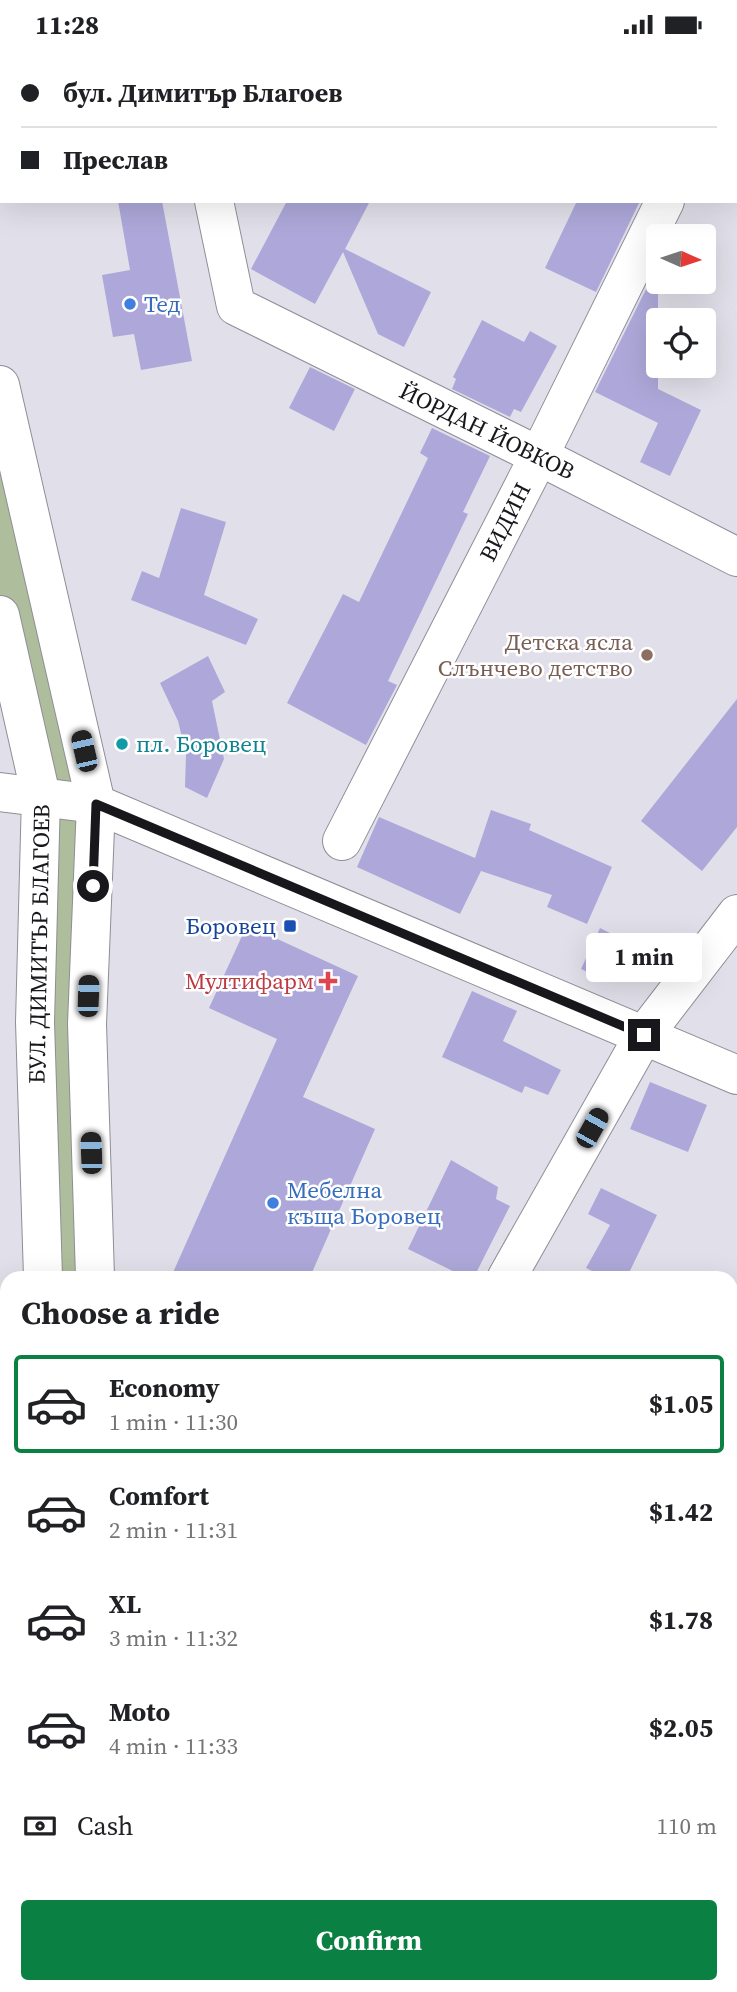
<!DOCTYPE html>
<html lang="en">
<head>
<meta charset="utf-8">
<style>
	:root { --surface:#fff; --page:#f2f2f2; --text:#202124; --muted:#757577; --line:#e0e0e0; --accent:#0b8043 }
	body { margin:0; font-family:"Source Serif 4",serif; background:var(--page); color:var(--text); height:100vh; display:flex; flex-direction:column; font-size:26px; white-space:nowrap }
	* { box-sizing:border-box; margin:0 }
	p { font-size:23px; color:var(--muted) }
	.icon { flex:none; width:38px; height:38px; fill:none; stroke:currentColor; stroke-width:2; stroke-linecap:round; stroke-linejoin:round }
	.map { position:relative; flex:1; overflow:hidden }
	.details { position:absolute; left:0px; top:1222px; width:738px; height:723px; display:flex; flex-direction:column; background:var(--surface); border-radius:21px 21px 0 0; box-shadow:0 7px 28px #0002 }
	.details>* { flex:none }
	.banner { position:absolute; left:0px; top:0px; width:738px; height:154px; box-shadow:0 7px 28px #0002; display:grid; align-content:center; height:154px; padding:0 21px; background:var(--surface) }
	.needle { width:46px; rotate:93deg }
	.tools { position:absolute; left:646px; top:175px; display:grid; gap:14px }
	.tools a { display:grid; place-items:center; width:70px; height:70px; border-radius:7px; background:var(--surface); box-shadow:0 7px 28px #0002; font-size:35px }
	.end { position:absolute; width:32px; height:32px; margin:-16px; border:9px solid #18181c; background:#fff; box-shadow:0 0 0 4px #fff }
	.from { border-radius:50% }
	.bubble { position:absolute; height:49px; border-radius:7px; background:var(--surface); box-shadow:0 7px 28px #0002; font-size:23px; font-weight:700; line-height:49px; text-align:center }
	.car { position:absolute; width:21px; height:42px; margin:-21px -10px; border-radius:9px; box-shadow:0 0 5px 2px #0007; background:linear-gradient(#222 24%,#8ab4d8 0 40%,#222 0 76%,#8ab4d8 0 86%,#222 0) }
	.banner b { display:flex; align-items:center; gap:24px; height:66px; font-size:26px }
	.banner b+b { border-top:2px solid var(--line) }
	.banner i { width:18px; height:18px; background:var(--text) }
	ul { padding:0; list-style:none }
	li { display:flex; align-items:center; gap:21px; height:98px; margin:0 14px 10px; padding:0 7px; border:4px solid transparent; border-radius:7px }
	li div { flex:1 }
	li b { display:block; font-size:26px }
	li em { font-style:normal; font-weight:700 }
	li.selected { border-color:var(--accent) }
	li>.icon { width:63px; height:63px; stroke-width:1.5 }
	h2 { padding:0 21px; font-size:32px; line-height:84px }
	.pay { display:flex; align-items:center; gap:18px; height:77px; padding:0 21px; font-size:26px }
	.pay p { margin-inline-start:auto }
	.button { display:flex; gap:14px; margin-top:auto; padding:14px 21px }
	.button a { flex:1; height:80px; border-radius:7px; background:var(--accent); color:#fff; font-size:28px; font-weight:700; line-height:80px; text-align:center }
	.status { display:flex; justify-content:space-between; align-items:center; height:49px; padding:0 35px; background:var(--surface); direction:ltr }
	.status svg { height:19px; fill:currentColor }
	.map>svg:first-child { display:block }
</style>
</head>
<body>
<div class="status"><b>11:28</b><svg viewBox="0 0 49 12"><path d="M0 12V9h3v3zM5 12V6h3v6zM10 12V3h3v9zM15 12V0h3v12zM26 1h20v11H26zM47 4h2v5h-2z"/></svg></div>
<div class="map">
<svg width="737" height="1943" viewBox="0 0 737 1943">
	<rect width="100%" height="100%" fill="#e1e0ea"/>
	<polygon fill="#aebd9b" points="0,336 96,755 95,1228 43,1228 41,747 0,566"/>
	<g fill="#ada8d9">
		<polygon points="118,152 162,152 192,312 141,321 134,285 113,288 102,226 130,221"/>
		<polygon points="287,152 370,152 345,200 431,243 404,298 378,285 343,203 315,255 251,220"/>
		<polygon points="577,152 640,152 596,243 545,219"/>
		<polygon points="658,216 658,340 701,361 670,427 640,413 658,374 595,343"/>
		<polygon points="482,271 524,293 530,282 557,297 521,363 514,360 510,368 452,340 456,330 453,328"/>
		<polygon points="310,318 355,340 334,382 289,359"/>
		<polygon points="432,379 490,407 463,463 468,465 388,632 397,636 366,696 287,654 343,545 359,553 428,409 420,404"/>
		<polygon points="181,459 226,473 204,546 258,570 246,596 131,551 142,522 159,529"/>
		<polygon points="208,607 225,643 212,652 224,710 207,749 185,738 186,705 178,672 160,634"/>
		<polygon points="737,650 737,778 702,822 641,772"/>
		<polygon points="491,761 531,775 529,781 612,818 587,875 547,858 552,846 481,822 460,865 357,818 379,768 475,809"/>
		<polygon points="247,876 358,927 303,1048 375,1080 310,1228 171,1228 277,990 209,959"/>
		<polygon points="600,879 644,901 633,922 605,931 581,920"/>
		<polygon points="472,942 517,962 503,992 561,1021 548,1046 525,1037 522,1044 442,1008"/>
		<polygon points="650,1033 707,1056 688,1103 630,1080"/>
		<polygon points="451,1111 498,1138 496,1150 510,1157 474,1228 465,1228 408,1200"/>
		<polygon points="601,1139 657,1166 627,1228 604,1228 586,1219 610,1176 588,1165"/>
	</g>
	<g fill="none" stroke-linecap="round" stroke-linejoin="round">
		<defs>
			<g id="street">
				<polyline points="183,0 184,2"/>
				<polyline points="341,2 342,0"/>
				<polyline points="214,152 236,257 539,407 737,508"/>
				<polyline points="342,792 539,407 665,152"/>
				<polyline points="507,1228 644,986 737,865"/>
				<polyline points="0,1911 2,1911"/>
				<polyline points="732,1916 737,1904"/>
			</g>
			<g id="secondary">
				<polyline points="0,336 96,755 87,975 95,1228"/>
				<polyline points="0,566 41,747 35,973 43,1228"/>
				<polyline points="0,743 96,755 737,1026"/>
				<polyline points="73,1943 74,1937"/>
				<polyline points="126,1943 127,1937"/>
			</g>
		</defs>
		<use href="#street" stroke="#8f8e97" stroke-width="40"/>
		<use href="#secondary" stroke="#8f8e97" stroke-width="40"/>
		<use href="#street" stroke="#fff" stroke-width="38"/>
		<use href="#secondary" stroke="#fff" stroke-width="38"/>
	</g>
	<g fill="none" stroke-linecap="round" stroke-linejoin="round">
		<polyline stroke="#18181c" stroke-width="9" points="93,837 96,755 644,986"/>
	</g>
	<g fill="#3f7fe0" stroke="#fff" stroke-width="2.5">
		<circle cx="130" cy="255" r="7"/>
		<circle cx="273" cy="1154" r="7"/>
	</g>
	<circle fill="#8d6e63" stroke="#fff" stroke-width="2.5" cx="647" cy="606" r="7"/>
	<circle fill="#0f9aa8" stroke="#fff" stroke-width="2.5" cx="122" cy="695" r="7"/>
	<rect fill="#1a4fb4" stroke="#fff" stroke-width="2.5" x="283" y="870" width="14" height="14" rx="3.5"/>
	<path fill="#e0444e" stroke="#fff" stroke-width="2.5" d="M324.5 921.5h7v7h7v7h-7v7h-7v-7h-7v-7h7z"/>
	<g text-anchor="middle" stroke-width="5" stroke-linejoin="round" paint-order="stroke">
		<g font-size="23" fill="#366cbe" stroke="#fff" text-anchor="start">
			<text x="144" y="263">Тед</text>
			<text x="287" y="1149">Мебелна<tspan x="287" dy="26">къща Боровец</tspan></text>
		</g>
		<g font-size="23" fill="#18181c" stroke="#fff">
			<text transform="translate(487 382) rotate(26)" y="8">ЙОРДАН ЙОВКОВ</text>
			<text transform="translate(505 473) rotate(-63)" y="8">ВИДИН</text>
			<text transform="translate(39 895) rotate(-89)" y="8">БУЛ. ДИМИТЪР БЛАГОЕВ</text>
		</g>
		<g font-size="23" fill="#785e54" stroke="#fff" text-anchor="end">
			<text x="633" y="601">Детска ясла<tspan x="633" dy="26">Слънчево детство</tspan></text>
		</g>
		<g font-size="23" fill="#0d838f" stroke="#fff" text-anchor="start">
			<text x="136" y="703">пл. Боровец</text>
		</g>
		<g font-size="23" fill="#164399" stroke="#fff" text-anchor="end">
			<text x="276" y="885">Боровец</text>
		</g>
		<g font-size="23" fill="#be3a42" stroke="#fff" text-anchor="end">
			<text x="314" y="940">Мултифарм</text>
		</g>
	</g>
</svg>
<div class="tools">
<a><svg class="needle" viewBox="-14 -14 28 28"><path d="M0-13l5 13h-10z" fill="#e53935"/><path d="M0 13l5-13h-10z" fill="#757577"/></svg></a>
<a><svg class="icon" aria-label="locate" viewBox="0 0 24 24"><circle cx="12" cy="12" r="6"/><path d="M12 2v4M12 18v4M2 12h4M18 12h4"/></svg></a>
</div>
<i class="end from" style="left:93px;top:837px"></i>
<i class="end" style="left:644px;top:986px"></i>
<div class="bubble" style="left:586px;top:884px;width:116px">1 min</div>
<i class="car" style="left:84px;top:702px;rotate:347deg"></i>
<i class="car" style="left:88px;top:947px;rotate:2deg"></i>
<i class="car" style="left:592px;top:1079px;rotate:29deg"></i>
<i class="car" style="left:91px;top:1104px;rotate:358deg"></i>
<div class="banner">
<b><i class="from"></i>бул. Димитър Благоев</b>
<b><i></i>Преслав</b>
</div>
<section class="details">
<h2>Choose a ride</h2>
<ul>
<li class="selected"><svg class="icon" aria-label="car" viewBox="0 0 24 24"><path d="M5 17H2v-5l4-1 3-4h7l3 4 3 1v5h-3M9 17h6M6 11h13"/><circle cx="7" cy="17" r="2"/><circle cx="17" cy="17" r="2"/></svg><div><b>Economy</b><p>1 min · 11:30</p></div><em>$1.05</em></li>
<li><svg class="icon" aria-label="car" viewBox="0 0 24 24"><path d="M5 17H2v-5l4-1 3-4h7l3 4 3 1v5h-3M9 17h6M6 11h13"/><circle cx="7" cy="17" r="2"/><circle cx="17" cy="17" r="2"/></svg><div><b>Comfort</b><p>2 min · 11:31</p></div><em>$1.42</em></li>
<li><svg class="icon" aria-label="car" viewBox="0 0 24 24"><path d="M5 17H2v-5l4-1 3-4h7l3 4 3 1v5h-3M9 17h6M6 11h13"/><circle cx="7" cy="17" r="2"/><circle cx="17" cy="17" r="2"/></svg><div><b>XL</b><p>3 min · 11:32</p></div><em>$1.78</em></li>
<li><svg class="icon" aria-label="car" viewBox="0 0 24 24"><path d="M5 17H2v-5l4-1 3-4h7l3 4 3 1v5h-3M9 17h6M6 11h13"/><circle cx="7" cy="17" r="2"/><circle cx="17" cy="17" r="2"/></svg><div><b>Moto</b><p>4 min · 11:33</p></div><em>$2.05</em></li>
</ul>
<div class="pay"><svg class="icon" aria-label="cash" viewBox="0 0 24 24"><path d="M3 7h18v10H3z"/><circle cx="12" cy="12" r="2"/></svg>Cash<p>110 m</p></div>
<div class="button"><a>Confirm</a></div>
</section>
</div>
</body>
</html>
